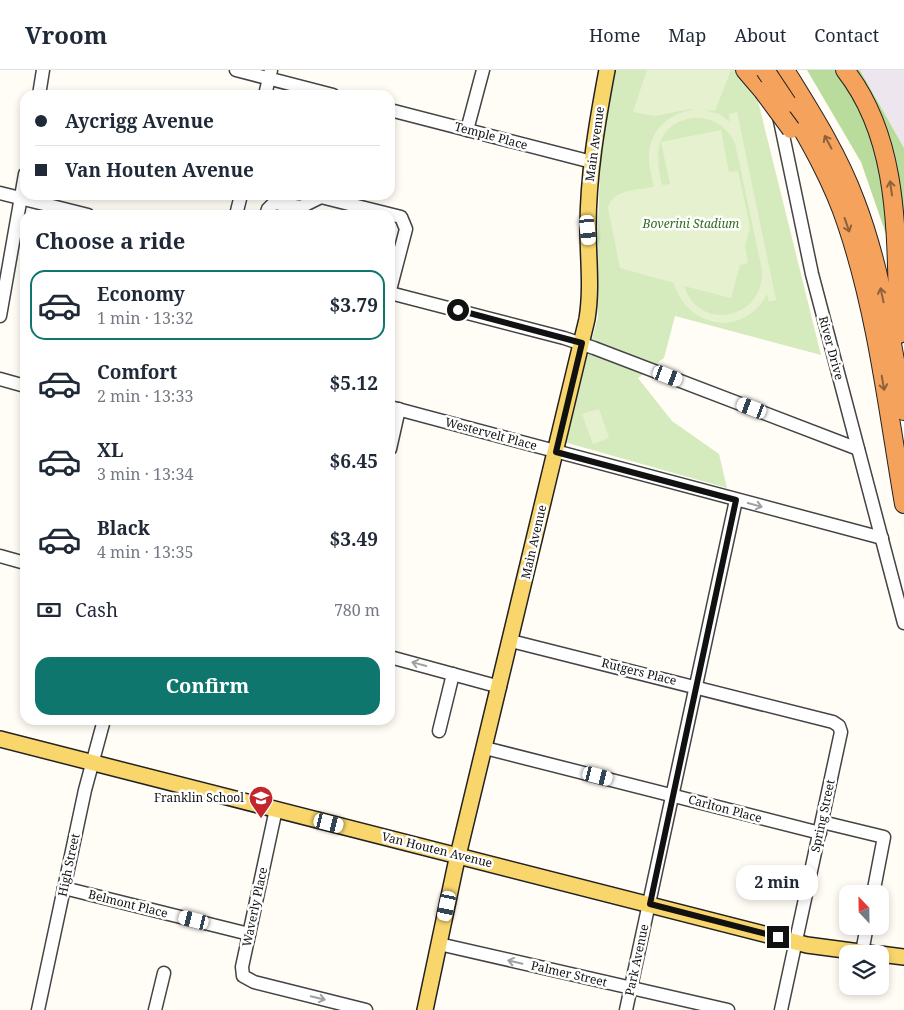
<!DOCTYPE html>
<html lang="en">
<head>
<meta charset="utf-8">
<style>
	:root { --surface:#fff; --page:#f2f2f3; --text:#1f2937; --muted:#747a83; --line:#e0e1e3; --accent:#0f766e }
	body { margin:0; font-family:"Noto Serif",serif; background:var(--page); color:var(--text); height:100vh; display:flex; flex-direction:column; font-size:19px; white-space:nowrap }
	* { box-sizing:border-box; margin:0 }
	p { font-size:16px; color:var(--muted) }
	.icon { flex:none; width:28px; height:28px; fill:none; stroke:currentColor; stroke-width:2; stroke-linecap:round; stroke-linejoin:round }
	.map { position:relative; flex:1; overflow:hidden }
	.panel { position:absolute; left:20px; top:140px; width:375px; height:515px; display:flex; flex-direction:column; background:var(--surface); border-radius:15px; box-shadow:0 2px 8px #0003 }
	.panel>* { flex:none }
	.guide { position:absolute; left:20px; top:20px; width:375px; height:110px; border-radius:15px; box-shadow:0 2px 8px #0003; display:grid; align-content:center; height:110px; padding:0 15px; background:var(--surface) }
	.needle { width:32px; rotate:338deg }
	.controls { position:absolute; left:839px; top:815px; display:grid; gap:10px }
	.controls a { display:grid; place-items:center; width:50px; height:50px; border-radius:10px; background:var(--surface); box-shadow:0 2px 8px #0003; font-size:25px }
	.end { position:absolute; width:22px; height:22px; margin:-11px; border:6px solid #111; background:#fff; box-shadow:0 0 0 2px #fff }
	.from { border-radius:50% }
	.bubble { position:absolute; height:35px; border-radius:15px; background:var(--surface); box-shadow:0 2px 8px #0003; font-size:16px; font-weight:700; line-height:35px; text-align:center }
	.car { position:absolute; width:15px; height:30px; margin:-15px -8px; border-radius:6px; box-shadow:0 0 4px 1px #0007; background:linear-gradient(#fff 24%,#345 0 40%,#fff 0 76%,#345 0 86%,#fff 0) }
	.guide b { display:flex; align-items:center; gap:18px; height:48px; font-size:19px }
	.guide b+b { border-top:1px solid var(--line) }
	.guide i { width:12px; height:12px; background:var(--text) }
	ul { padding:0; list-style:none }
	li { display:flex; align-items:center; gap:15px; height:70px; margin:0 10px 8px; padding:0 5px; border:2px solid transparent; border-radius:15px }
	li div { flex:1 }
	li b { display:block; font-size:19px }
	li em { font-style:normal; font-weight:700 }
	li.selected { border-color:var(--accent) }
	li>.icon { width:45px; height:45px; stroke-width:1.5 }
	h2 { padding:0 15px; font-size:22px; line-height:60px }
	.pay { display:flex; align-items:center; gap:12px; height:55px; padding:0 15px; font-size:19px }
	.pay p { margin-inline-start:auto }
	.button { display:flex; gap:10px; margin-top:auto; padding:10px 15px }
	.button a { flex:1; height:58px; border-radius:15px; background:var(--accent); color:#fff; font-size:20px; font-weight:700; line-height:58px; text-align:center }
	header { display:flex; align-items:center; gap:30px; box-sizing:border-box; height:70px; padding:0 25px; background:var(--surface); border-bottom:1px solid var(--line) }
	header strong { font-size:24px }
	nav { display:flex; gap:28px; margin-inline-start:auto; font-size:18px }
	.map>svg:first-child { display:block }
</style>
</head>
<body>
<header>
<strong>Vroom</strong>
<nav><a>Home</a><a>Map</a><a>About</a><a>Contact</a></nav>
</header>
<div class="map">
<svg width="904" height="940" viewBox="0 0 904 940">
	<rect width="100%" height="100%" fill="#fffdf5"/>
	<polygon fill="#eee6ef" points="860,0 904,0 904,78"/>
	<polygon fill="#d5ebbd" points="611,0 737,0 756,23 821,285 675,246 664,288 638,308 672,351 719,384 727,418 564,372 598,247 596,208 600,101"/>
	<polygon fill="#b9dc9c" points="807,0 860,0 904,78 904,239 896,193 861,92"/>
	<g fill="#e6f2cf" fill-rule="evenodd">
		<polygon points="647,0 731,0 715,41 690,39 655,46 633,42"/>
		<path d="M700,39L719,44L730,52L729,44L737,42L776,230L769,232L767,224C745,268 687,259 674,213L620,198L608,138C612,119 638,120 654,117C652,106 648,96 649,85C650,57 674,40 700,39ZM691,48C711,46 726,55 735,73L762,200C765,249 699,263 684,216L731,228L740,195L748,193L745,176L750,157L738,101L729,102L721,60L661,72L670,114L662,115C655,85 654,56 691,48Z"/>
		<polygon points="599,339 609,368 593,374 582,344"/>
	</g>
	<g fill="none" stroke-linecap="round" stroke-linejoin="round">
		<defs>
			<g id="minor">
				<polyline points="236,0 333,25"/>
				<polyline points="39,25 43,0"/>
				<polyline points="265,25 271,0"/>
				<polyline points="390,40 592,92"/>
				<polyline points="779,46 812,204 904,553"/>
				<polyline points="467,60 483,0"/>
				<polyline points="0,123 88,145"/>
				<polyline points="236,145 241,125"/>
				<polyline points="266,145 268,139 274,133 301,137 321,127 401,147 406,159 390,220"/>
				<polyline points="390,223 564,268 594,278 858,379"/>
				<polyline points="0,246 25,104"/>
				<polyline points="0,309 25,316"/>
				<polyline points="390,337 882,468"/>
				<polyline points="390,379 399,339"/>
				<polyline points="0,486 25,493"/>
				<polyline points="511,571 833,652 839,656 841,662 781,940"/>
				<polyline points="390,587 500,617"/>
				<polyline points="439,661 453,604"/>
				<polyline points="485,678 820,763"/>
				<polyline points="276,739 242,897 243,906 254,912 366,940"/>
				<polyline points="822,752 884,767 873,824"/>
				<polyline points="64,818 249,864"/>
				<polyline points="439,874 728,940"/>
				<polyline points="862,882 867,856"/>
				<polyline points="38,940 85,720 104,650"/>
				<polyline points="155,940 164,903"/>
				<polyline points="626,940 736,430"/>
			</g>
			<g id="major">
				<polyline points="0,669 807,875 875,884"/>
				<polyline points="880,884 904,887"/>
				<path d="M425,940L455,798L587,249C592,218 588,189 588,158C588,105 597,53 607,0"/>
			</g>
			<g id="highway">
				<polyline points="745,0 763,21"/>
				<path d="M785,0C811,42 838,84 855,130C881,197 891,270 904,341"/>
				<path d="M845,0C903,74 895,175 899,264"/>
				<path d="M787,33C810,72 833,112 847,155C877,244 888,341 904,434"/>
			</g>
		</defs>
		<use href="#minor" stroke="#444" stroke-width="15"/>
		<use href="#major" stroke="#222" stroke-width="18"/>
		<use href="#highway" stroke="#222" stroke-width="20"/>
		<use href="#minor" stroke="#fff" stroke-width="12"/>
		<use href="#major" stroke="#f9d66b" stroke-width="15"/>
		<use href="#highway" stroke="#f5a25d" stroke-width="18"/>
		<defs>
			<g id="highway-bridge">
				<polyline points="765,0 787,33"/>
				<polyline points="763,21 791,59"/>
			</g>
		</defs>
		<use href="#highway-bridge" stroke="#222" stroke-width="20" stroke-linecap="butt"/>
		<use href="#highway-bridge" stroke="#f5a25d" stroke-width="18"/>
	</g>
	<defs><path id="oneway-shaft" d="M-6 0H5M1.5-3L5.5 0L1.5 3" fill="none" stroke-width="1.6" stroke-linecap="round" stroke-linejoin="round" transform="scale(1.25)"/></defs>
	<g stroke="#8e613b">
		<use href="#oneway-shaft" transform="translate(828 72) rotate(-118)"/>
		<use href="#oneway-shaft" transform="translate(891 118) rotate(-98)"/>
		<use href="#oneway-shaft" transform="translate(847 155) rotate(71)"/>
		<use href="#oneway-shaft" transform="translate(882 225) rotate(-102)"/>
		<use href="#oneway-shaft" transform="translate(883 313) rotate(80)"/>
	</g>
	<g stroke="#a0a0a0">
		<use href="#oneway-shaft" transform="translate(755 435) rotate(15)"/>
		<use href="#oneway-shaft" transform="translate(419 594) rotate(-165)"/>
		<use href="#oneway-shaft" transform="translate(515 892) rotate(-167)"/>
		<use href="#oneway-shaft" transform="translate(318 928) rotate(14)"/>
	</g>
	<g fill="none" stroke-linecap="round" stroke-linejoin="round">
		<polyline stroke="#111" stroke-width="6" points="458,240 582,273 556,382 736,430 650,834 778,867"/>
	</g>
	<defs>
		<symbol id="school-pin" viewBox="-11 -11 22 30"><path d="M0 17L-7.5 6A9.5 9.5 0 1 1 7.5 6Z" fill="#c4262e" stroke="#fff"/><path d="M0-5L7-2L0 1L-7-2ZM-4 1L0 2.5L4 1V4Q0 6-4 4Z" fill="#fff"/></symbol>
	</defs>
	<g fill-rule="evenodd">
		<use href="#school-pin" x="247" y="714" width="28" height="38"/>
	</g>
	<g text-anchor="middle" stroke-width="5" stroke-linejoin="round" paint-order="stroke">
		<g font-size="12" fill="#111" stroke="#fff">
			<text transform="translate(491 66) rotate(15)" y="4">Temple Place</text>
			<text transform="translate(595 74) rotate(-82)" y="4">Main Avenue</text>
			<text transform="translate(831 278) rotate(75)" y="4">River Drive</text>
			<text transform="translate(491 364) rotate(15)" y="4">Westervelt Place</text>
			<text transform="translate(534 472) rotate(-77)" y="4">Main Avenue</text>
			<text transform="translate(639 602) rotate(14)" y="4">Rutgers Place</text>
			<text transform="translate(725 739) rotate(15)" y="4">Carlton Place</text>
			<text transform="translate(823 746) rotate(-78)" y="4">Spring Street</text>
			<text transform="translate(437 780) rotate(14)" y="4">Van Houten Avenue</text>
			<text transform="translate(69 795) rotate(-78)" y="4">High Street</text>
			<text transform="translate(128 834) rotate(14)" y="4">Belmont Place</text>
			<text transform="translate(255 837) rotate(-78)" y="4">Waverly Place</text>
			<text transform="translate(637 890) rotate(-78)" y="4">Park Avenue</text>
			<text transform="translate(569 904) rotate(13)" y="4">Palmer Street</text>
		</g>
		<g font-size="12" font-style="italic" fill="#2f6b1f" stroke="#fff">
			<text x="691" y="158">Boverini Stadium</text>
		</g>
		<g font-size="12" fill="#111" stroke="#fff" text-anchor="end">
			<text x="244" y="732">Franklin School</text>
		</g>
	</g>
</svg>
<div class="controls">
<a><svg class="needle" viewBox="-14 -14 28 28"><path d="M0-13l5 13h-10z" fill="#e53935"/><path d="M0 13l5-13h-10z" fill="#747a83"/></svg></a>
<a><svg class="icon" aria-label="layers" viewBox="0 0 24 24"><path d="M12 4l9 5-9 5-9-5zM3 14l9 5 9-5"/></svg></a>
</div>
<i class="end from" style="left:458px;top:240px"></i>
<i class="end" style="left:778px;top:867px"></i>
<div class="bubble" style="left:736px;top:795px;width:82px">2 min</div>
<i class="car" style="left:588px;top:160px;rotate:174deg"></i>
<i class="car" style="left:668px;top:306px;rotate:111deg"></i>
<i class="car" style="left:752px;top:338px;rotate:291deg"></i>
<i class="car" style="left:598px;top:706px;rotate:104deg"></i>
<i class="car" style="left:329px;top:753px;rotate:104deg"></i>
<i class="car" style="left:447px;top:836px;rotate:192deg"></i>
<i class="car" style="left:194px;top:850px;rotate:284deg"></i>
<div class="guide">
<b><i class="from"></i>Aycrigg Avenue</b>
<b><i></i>Van Houten Avenue</b>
</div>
<section class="panel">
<h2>Choose a ride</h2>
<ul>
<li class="selected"><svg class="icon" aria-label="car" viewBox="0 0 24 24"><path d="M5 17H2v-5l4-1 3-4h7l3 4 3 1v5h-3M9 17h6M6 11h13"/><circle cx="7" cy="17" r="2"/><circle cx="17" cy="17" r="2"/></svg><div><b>Economy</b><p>1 min · 13:32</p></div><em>$3.79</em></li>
<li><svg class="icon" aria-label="car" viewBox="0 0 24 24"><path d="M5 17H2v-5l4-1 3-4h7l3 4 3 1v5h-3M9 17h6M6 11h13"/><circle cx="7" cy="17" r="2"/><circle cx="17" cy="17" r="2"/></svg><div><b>Comfort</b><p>2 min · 13:33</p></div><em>$5.12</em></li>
<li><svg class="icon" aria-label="car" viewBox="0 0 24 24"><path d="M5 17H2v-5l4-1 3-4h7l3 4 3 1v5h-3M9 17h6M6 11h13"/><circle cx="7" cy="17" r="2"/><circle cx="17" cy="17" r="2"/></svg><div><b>XL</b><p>3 min · 13:34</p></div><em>$6.45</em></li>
<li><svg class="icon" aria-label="car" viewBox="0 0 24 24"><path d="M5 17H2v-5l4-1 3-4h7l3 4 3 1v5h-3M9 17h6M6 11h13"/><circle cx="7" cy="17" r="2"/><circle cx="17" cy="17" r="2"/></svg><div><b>Black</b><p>4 min · 13:35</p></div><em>$3.49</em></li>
</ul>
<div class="pay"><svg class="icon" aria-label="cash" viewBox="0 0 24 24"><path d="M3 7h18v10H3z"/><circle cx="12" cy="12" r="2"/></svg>Cash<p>780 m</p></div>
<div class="button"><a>Confirm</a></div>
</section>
</div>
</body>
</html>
